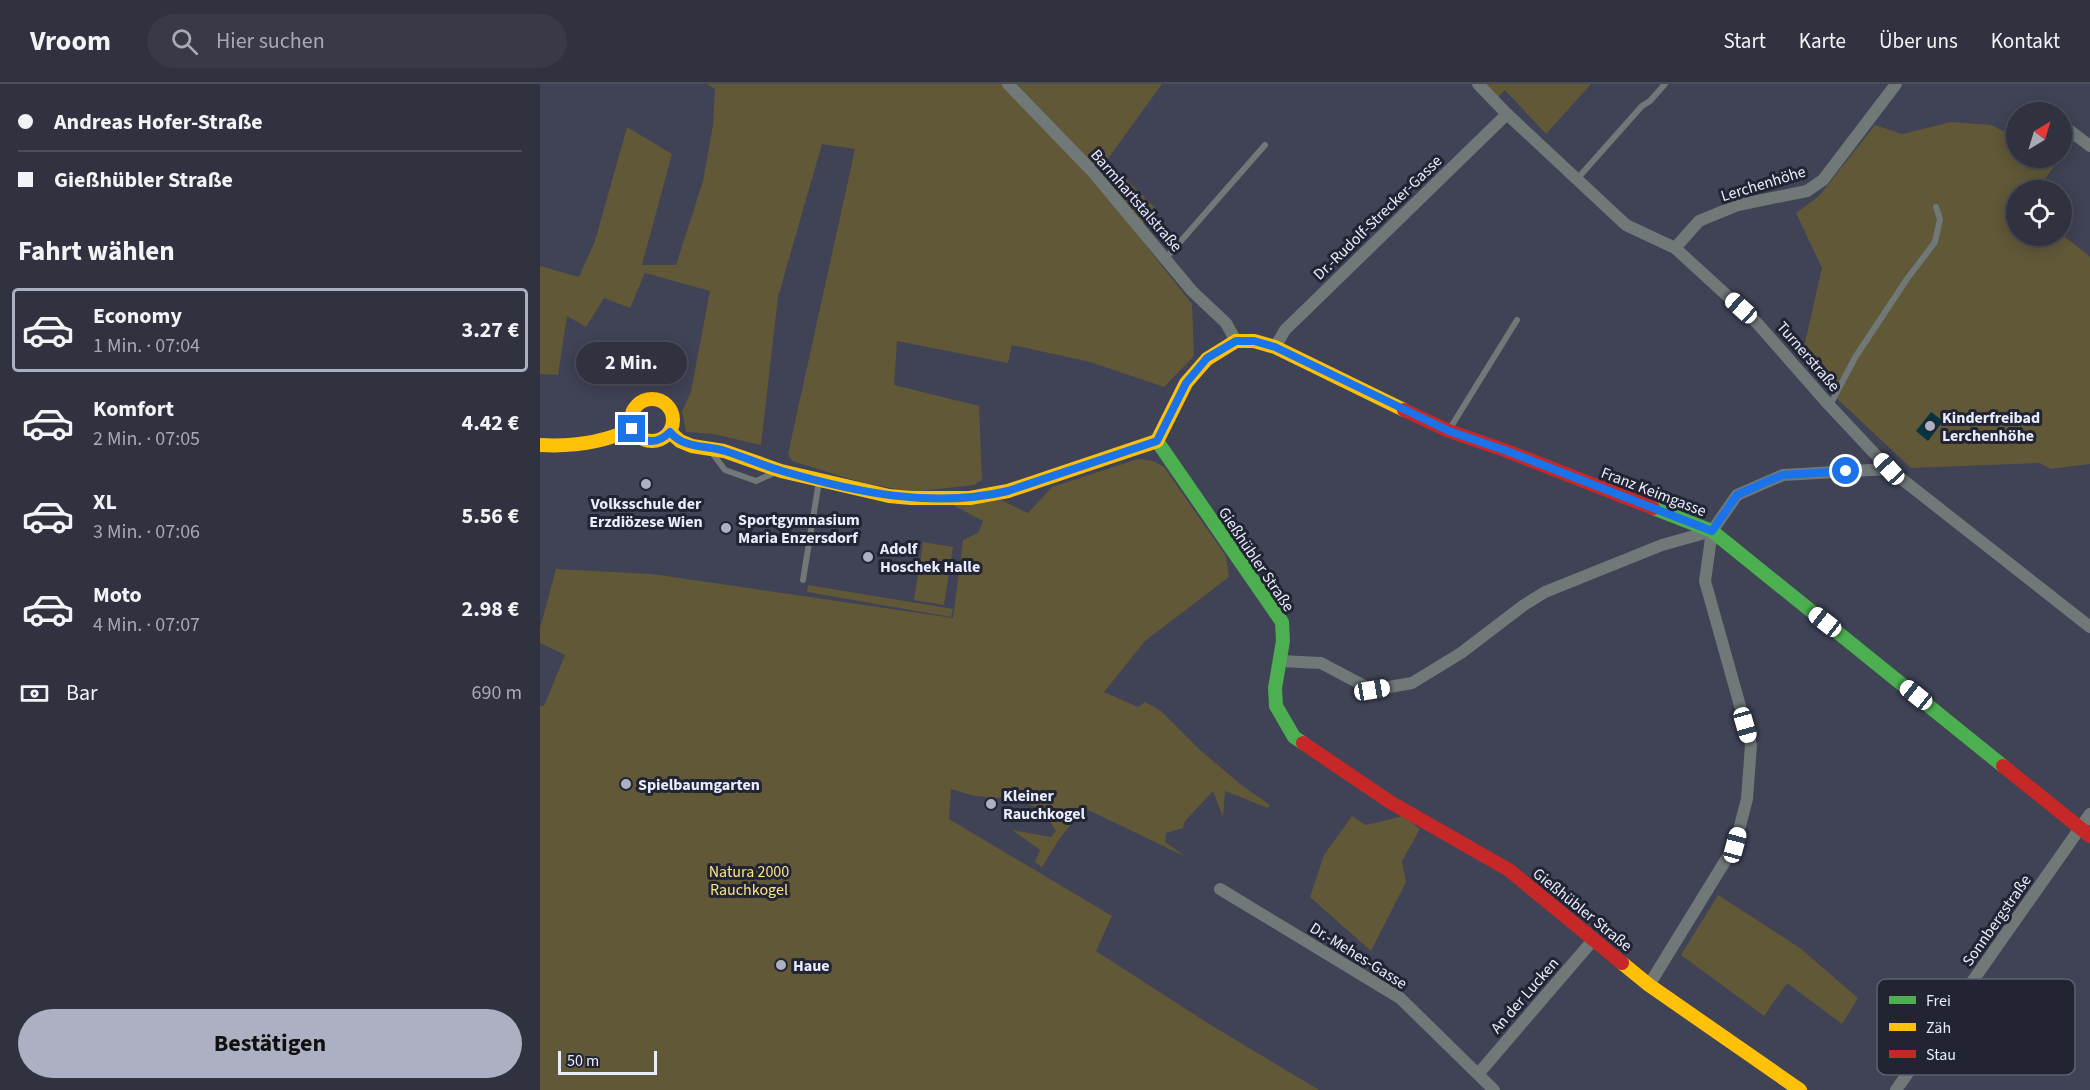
<!DOCTYPE html>
<html lang="de">
<head>
<meta charset="utf-8">
<style>
	:root { --surface:#303240; --page:#383a47; --text:#f1f3f6; --muted:#a8aab1; --line:#4b4d59; --accent:#adb0c2 }
	body { margin:0; font-family:"Source Sans 3",sans-serif; background:var(--page); color:var(--text); height:100vh; display:flex; flex-direction:column; font-size:22px; white-space:nowrap }
	* { box-sizing:border-box; margin:0 }
	p { font-size:20px; color:var(--muted) }
	.icon { flex:none; width:33px; height:33px; fill:none; stroke:currentColor; stroke-width:2; stroke-linecap:round; stroke-linejoin:round }
	.map { position:relative; flex:1; overflow:hidden }
	.panel { display:flex; flex-direction:column; background:var(--surface); width:540px }
	.panel>* { flex:none }
	.banner { display:grid; align-content:center; height:132px; padding:0 18px; background:var(--surface) }
	.needle { width:39px; rotate:38deg }
	.buttons { position:absolute; left:1466px; top:18px; display:grid; gap:12px }
	.buttons a { display:grid; place-items:center; width:66px; height:66px; border-radius:50%; background:var(--surface); box-shadow:0 3px 15px #0003,0 0 0 2px var(--line); font-size:30px }
	.scale { position:absolute; left:18px; bottom:15px; width:99px; box-sizing:border-box; padding-left:6px; border:3px solid #e8ecfd; border-top:0; font-size:16px; line-height:21px; white-space:nowrap; color:#e8ecfd; -webkit-text-stroke:4px #222434; paint-order:stroke }
	.end { position:absolute; width:27px; height:27px; margin:-14px; border:8px solid #1a73e8; background:#fff; box-shadow:0 0 0 3px #fff }
	.from { border-radius:50% }
	.bubble { position:absolute; height:42px; border-radius:21px; background:var(--surface); box-shadow:0 3px 15px #0003,0 0 0 2px var(--line); font-size:20px; font-weight:700; line-height:42px; text-align:center }
	.car { position:absolute; width:18px; height:36px; margin:-18px -9px; border-radius:8px; box-shadow:0 0 4px 2px #0007; background:linear-gradient(#fff 24%,#345 0 40%,#fff 0 76%,#345 0 86%,#fff 0) }
	.banner b { display:flex; align-items:center; gap:21px; height:57px; font-size:22px }
	.banner b+b { border-top:2px solid var(--line) }
	.banner i { width:15px; height:15px; background:var(--text) }
	ul { padding:0; list-style:none }
	li { display:flex; align-items:center; gap:18px; height:84px; margin:0 12px 9px; padding:0 6px; border:3px solid transparent; border-radius:6px }
	li div { flex:1 }
	li b { display:block; font-size:22px }
	li em { font-style:normal; font-weight:700 }
	li.on { border-color:var(--accent) }
	li>.icon { width:54px; height:54px; stroke-width:1.5 }
	h2 { padding:0 18px; font-size:27px; line-height:72px }
	.pay { display:flex; align-items:center; gap:15px; height:66px; padding:0 18px; font-size:22px }
	.pay p { margin-inline-start:auto }
	.primary-button { display:flex; gap:12px; margin-top:auto; padding:12px 18px }
	.primary-button a { flex:1; height:69px; border-radius:36px; background:var(--accent); color:#111; font-size:24px; font-weight:700; line-height:69px; text-align:center }
	header { display:flex; align-items:center; gap:36px; box-sizing:border-box; height:84px; padding:0 30px; background:var(--surface); border-bottom:2px solid var(--line) }
	header strong { font-size:28px }
	nav { display:flex; gap:33px; margin-inline-start:auto; font-size:21px }
	.search { width:420px; height:54px; background:var(--page); display:flex; align-items:center; gap:15px; box-sizing:border-box; padding:0 21px; border-radius:33px; color:var(--muted); font-size:22px }
	main { display:flex; flex:1; min-height:0 }
	.map>svg:first-child { display:block }
</style>
</head>
<body>
<header>
<strong>Vroom</strong>
<div class="search"><svg class="icon" aria-label="search" viewBox="0 0 24 24"><circle cx="10" cy="10" r="6"/><path d="M15 15l6 6"/></svg>Hier suchen</div>
<nav><a>Start</a><a>Karte</a><a>Über uns</a><a>Kontakt</a></nav>
</header>
<main>
<section class="panel">
<div class="banner">
<b><i class="from"></i>Andreas Hofer-Straße</b>
<b><i></i>Gießhübler Straße</b>
</div>
<h2>Fahrt wählen</h2>
<ul>
<li class="on"><svg class="icon" aria-label="car" viewBox="0 0 24 24"><path d="M5 17H2v-5l4-1 3-4h7l3 4 3 1v5h-3M9 17h6M6 11h13"/><circle cx="7" cy="17" r="2"/><circle cx="17" cy="17" r="2"/></svg><div><b>Economy</b><p>1 Min. · 07:04</p></div><em>3.27 €</em></li>
<li><svg class="icon" aria-label="car" viewBox="0 0 24 24"><path d="M5 17H2v-5l4-1 3-4h7l3 4 3 1v5h-3M9 17h6M6 11h13"/><circle cx="7" cy="17" r="2"/><circle cx="17" cy="17" r="2"/></svg><div><b>Komfort</b><p>2 Min. · 07:05</p></div><em>4.42 €</em></li>
<li><svg class="icon" aria-label="car" viewBox="0 0 24 24"><path d="M5 17H2v-5l4-1 3-4h7l3 4 3 1v5h-3M9 17h6M6 11h13"/><circle cx="7" cy="17" r="2"/><circle cx="17" cy="17" r="2"/></svg><div><b>XL</b><p>3 Min. · 07:06</p></div><em>5.56 €</em></li>
<li><svg class="icon" aria-label="car" viewBox="0 0 24 24"><path d="M5 17H2v-5l4-1 3-4h7l3 4 3 1v5h-3M9 17h6M6 11h13"/><circle cx="7" cy="17" r="2"/><circle cx="17" cy="17" r="2"/></svg><div><b>Moto</b><p>4 Min. · 07:07</p></div><em>2.98 €</em></li>
</ul>
<div class="pay"><svg class="icon" aria-label="cash" viewBox="0 0 24 24"><path d="M3 7h18v10H3z"/><circle cx="12" cy="12" r="2"/></svg>Bar<p>690 m</p></div>
<div class="primary-button"><a>Bestätigen</a></div>
</section>
<div class="map">
<svg width="1550" height="1006" viewBox="0 0 1550 1006">
	<rect width="100%" height="100%" fill="#404255"/>
	<g fill="#605837">
		<polygon points="167,0 622,0 567,76 615,124 596,149 652,220 654,272 624,303 550,278 472,261 468,279 357,257 354,301 439,322 442,396 434,401 372,408 320,398 252,377 248,370 315,65 282,60 238,213 221,361 173,350 146,348 142,328 151,307 170,207 105,189 90,224 64,214 46,243 27,232 18,291 0,290 0,182 39,193 55,157 87,43 132,70 102,181 136,181 163,97 173,41 175,5"/>
		<polygon points="941,0 1051,0 1006,50 965,6 956,15"/>
		<polygon points="1411,38 1451,41 1476,53 1476,74 1520,74 1497,106 1476,106 1476,152 1521,152 1521,150 1548,171 1550,175 1550,380 1510,385 1500,379 1371,384 1291,309 1263,267 1282,184 1256,129 1279,112 1335,41 1362,50"/>
		<polygon points="598,375 613,377 624,383 686,472 689,493 605,557 564,608 598,623 605,618 621,627 659,665 700,700 730,721 728,724 685,707 683,733 673,707 645,737 643,744 626,749 625,758 646,773 544,724 520,754 502,783 495,778 500,766 472,746 511,753 516,747 502,726 477,715 434,712 411,705 409,735 572,832 556,867 666,938 779,1006 0,1006 0,622 4,622 25,571 0,559 0,544 16,485 112,490 413,534 423,456 438,449 443,437 409,419 461,416 488,429 512,403"/>
		<polygon points="383,458 413,463 404,521 374,516"/>
		<polygon points="268,501 413,525 411,533 267,508"/>
		<polygon points="812,732 826,741 863,732 880,745 862,777 866,798 831,867 770,813 784,771"/>
		<polygon points="1178,811 1260,864 1318,914 1302,940 1247,899 1224,932 1141,871"/>
	</g>
	<polygon fill="#063440" points="1391,328 1403,337 1388,357 1376,347"/>
	<g fill="none" stroke-linecap="round" stroke-linejoin="round">
		<g stroke="#707878" stroke-width="6">
			<polyline points="1037,95 1102,22 1110,17 1125,0"/>
			<polyline points="626,174 725,61"/>
			<polyline points="1290,321 1316,272 1367,195 1395,158 1400,135 1396,123"/>
			<polyline points="909,346 977,236"/>
			<polyline points="172,369 185,386 216,397 234,389"/>
			<polyline points="263,496 279,397"/>
		</g>
		<g stroke="#707878" stroke-width="12">
			<polyline points="468,0 552,87 652,207 686,239 696,257"/>
			<polyline points="938,0 967,30 1086,141 1135,164 1217,239 1289,321 1349,385 1550,543"/>
			<polyline points="1529,46 1550,62"/>
			<polyline points="1135,164 1159,137 1198,121 1267,107 1283,96 1356,0"/>
			<polyline points="735,263 745,246 967,30"/>
			<polyline points="740,577 781,579 832,606 872,599 921,569 984,521 1005,508 1122,461 1172,447"/>
			<polyline points="680,805 860,914 954,1006"/>
			<polyline points="1109,901 1195,761 1207,715 1211,661 1165,497 1172,447 1197,411 1243,391 1349,385"/>
			<polyline points="939,989 1054,855"/>
			<polyline points="1356,1006 1550,730"/>
		</g>
		<g stroke="#4caf50" stroke-width="14">
			<polyline points="617,357 742,538 743,557 735,604 736,622 754,653 763,659"/>
			<polyline points="1113,424 1172,447 1463,682"/>
		</g>
		<g stroke="#ffc107" stroke-width="14">
			<circle cx="112" cy="336" r="21"/>
			<polyline points="130,348 140,357 152,362 184,367 241,387 349,412 371,414 430,414 468,407 617,357"/>
			<polyline points="617,357 646,299 667,275 696,257 714,257 735,263 864,326"/>
			<path d="M0,361C33,363 62,359 92,345"/>
			<polyline points="1082,879 1109,901 1260,1006"/>
		</g>
		<g stroke="#c62828" stroke-width="14">
			<polyline points="864,326 909,347 967,367 1113,424"/>
			<polyline points="763,659 850,718 969,786 1082,879"/>
			<polyline points="1463,682 1550,752"/>
		</g>
	</g>
	<g fill="none" stroke-linecap="round" stroke-linejoin="round">
		<path stroke="#1a73e8" stroke-width="8" d="M92,345C102,360 117,361 130,348C144,365 165,361 185,367C204,373 222,381 242,387C315,408 392,425 468,407L617,357L646,299L667,274L696,257H714L735,263L909,347L967,367L1172,447L1197,411L1228,397L1243,391L1306,387"/>
	</g>
	<g fill="#adb0c2" stroke="#222434" stroke-width="2">
		<circle cx="1390" cy="342" r="6"/>
		<circle cx="106" cy="400" r="6"/>
		<circle cx="186" cy="444" r="6"/>
		<circle cx="328" cy="473" r="6"/>
		<circle cx="86" cy="700" r="6"/>
		<circle cx="451" cy="720" r="6"/>
		<circle cx="241" cy="881" r="6"/>
	</g>
	<g text-anchor="middle" stroke-width="6" stroke-linejoin="round" paint-order="stroke">
		<g font-size="16" fill="#e8ecfd" stroke="#222434">
			<text transform="translate(1223 99) rotate(-17)" y="6">Lerchenhöhe</text>
			<text transform="translate(597 116) rotate(49)" y="6">Barmhartstalstraße</text>
			<text transform="translate(837 133) rotate(-44)" y="6">Dr.-Rudolf-Strecker-Gasse</text>
			<text transform="translate(1269 272) rotate(49)" y="6">Turnerstraße</text>
			<text transform="translate(1114 407) rotate(21)" y="6">Franz Keimgasse</text>
			<text transform="translate(717 475) rotate(56)" y="6">Gießhübler Straße</text>
			<text transform="translate(1043 825) rotate(39)" y="6">Gießhübler Straße</text>
			<text transform="translate(1456 836) rotate(-55)" y="6">Sonnbergstraße</text>
			<text transform="translate(819 871) rotate(32)" y="6">Dr.-Mehes-Gasse</text>
			<text transform="translate(984 911) rotate(-49)" y="6">An der Lucken</text>
		</g>
		<g font-size="16" font-weight="bold" fill="#e8ecfd" stroke="#222434" text-anchor="start">
			<text x="1402" y="339">Kinderfreibad<tspan x="1402" dy="18">Lerchenhöhe</tspan></text>
			<text x="106" y="425" text-anchor="middle">Volksschule der<tspan x="106" dy="18">Erzdiözese Wien</tspan></text>
			<text x="198" y="441">Sportgymnasium<tspan x="198" dy="18">Maria Enzersdorf</tspan></text>
			<text x="340" y="470">Adolf<tspan x="340" dy="18">Hoschek Halle</tspan></text>
			<text x="98" y="706">Spielbaumgarten</text>
			<text x="463" y="717">Kleiner<tspan x="463" dy="18">Rauchkogel</tspan></text>
			<text x="253" y="887">Haue</text>
		</g>
		<g font-size="16" fill="#fae484" stroke="#222434">
			<text x="209" y="793">Natura 2000<tspan x="209" dy="18">Rauchkogel</tspan></text>
		</g>
	</g>
	<rect x="1337" y="895" width="198" height="96" rx="9" fill="#222434" stroke="#5d6070" stroke-width="1.5"/>
	<rect x="1349" y="912" width="27" height="8" fill="#4caf50"/>
	<rect x="1349" y="939" width="27" height="8" fill="#ffc107"/>
	<rect x="1349" y="966" width="27" height="8" fill="#c62828"/>
	<g font-size="16" fill="#e8ecfd">
		<text x="1386" y="922">Frei</text>
		<text x="1386" y="949">Zäh</text>
		<text x="1386" y="976">Stau</text>
	</g>
</svg>
<div class="buttons">
<a><svg class="needle" viewBox="-14 -14 28 28"><path d="M0-13l5 13h-10z" fill="#e53935"/><path d="M0 13l5-13h-10z" fill="#a8aab1"/></svg></a>
<a><svg class="icon" aria-label="locate" viewBox="0 0 24 24"><circle cx="12" cy="12" r="6"/><path d="M12 2v4M12 18v4M2 12h4M18 12h4"/></svg></a>
</div>
<div class="scale">50 m</div>
<i class="end from" style="left:1306px;top:387px"></i>
<i class="end" style="left:92px;top:345px"></i>
<div class="bubble" style="left:36px;top:258px;width:111px">2 Min.</div>
<i class="car" style="left:1201px;top:224px;rotate:312deg"></i>
<i class="car" style="left:1349px;top:385px;rotate:317deg"></i>
<i class="car" style="left:1285px;top:538px;rotate:308deg"></i>
<i class="car" style="left:832px;top:606px;rotate:80deg"></i>
<i class="car" style="left:1376px;top:611px;rotate:309deg"></i>
<i class="car" style="left:1205px;top:641px;rotate:164deg"></i>
<i class="car" style="left:1195px;top:761px;rotate:15deg"></i>
</div>
</main>
</body>
</html>
